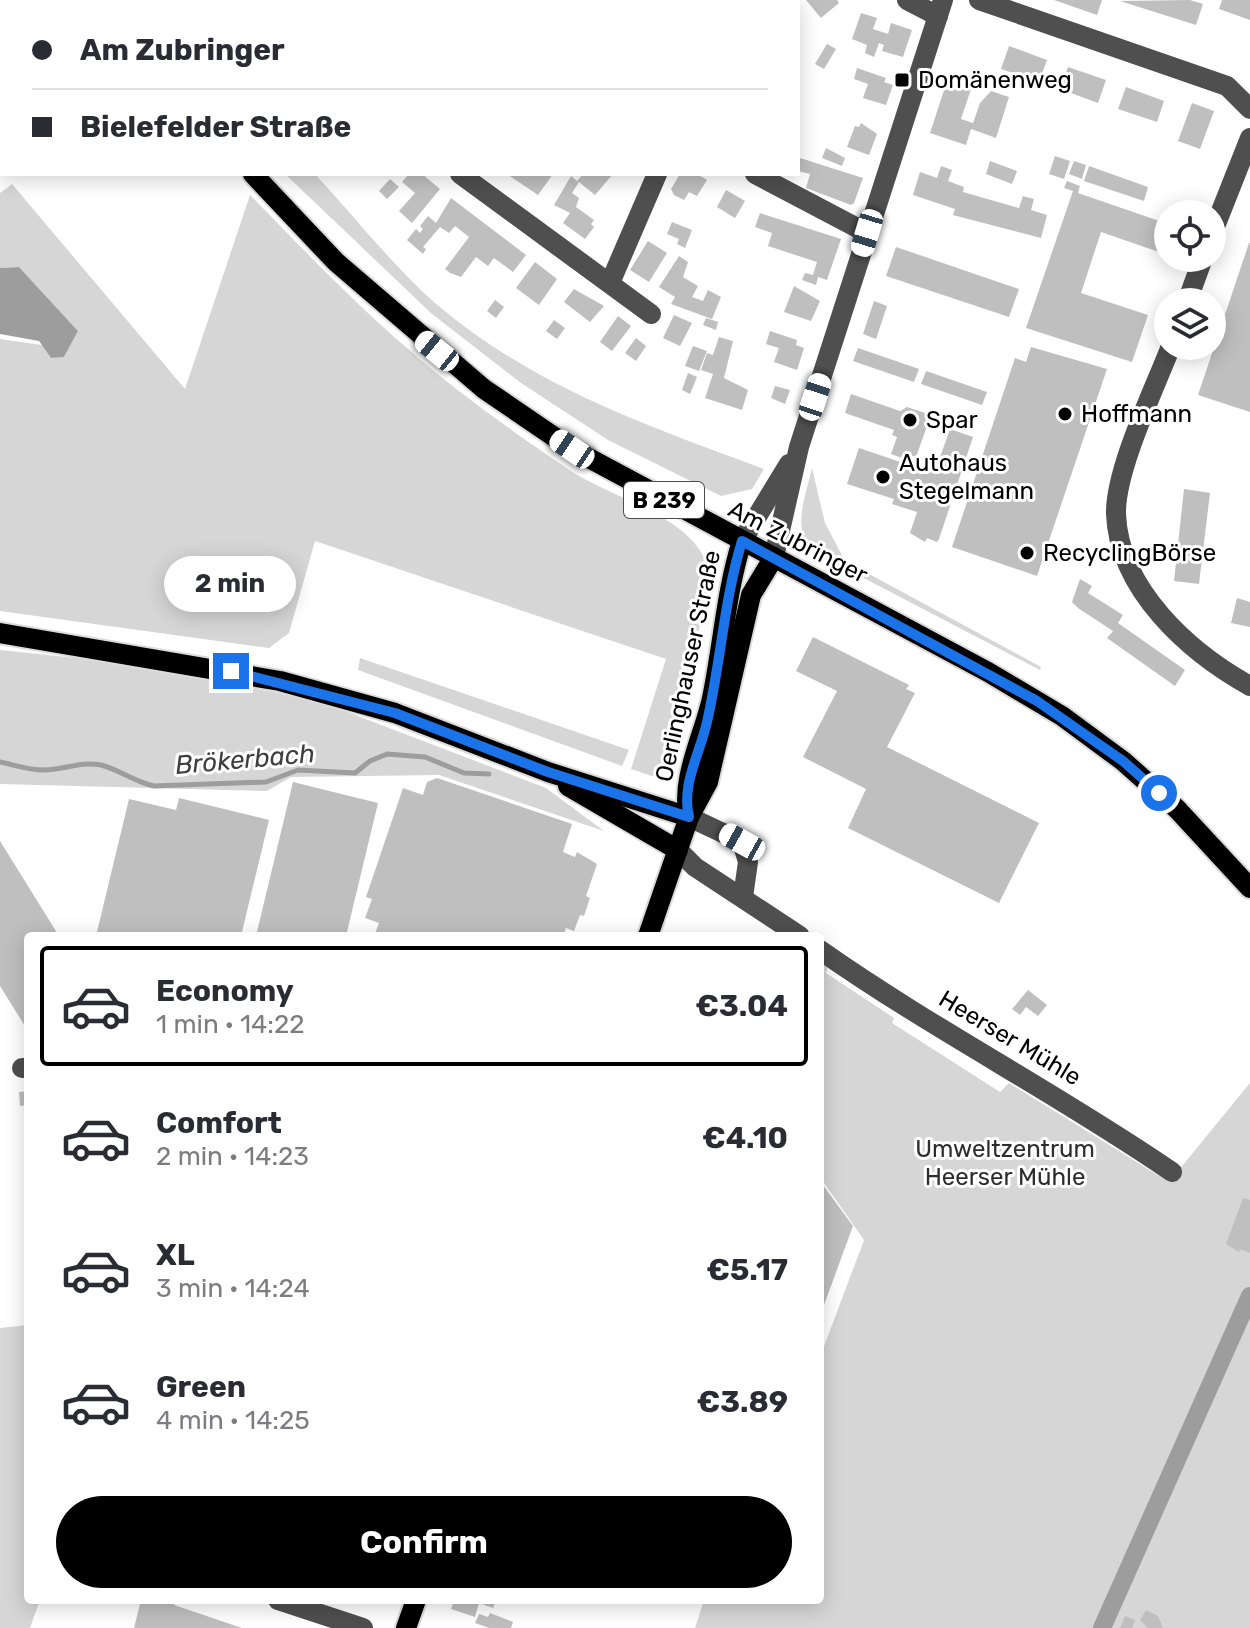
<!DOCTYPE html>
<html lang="en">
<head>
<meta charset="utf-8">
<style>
	:root { --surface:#fff; --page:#f2f2f3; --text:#2b2b33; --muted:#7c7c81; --line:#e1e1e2; --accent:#000 }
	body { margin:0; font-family:Rubik,sans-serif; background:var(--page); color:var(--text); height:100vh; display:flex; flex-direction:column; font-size:30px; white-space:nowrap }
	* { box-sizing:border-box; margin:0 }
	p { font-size:26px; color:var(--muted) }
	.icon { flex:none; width:44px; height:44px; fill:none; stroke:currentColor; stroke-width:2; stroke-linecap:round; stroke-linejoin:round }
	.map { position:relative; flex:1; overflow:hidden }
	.side { position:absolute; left:24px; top:932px; width:800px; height:672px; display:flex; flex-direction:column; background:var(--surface); border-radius:8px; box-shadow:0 4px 20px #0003 }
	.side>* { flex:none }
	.top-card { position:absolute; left:0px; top:0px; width:800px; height:176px; box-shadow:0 4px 20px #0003; display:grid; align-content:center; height:176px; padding:0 32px; background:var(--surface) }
	.fabs { position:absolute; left:1154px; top:200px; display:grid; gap:16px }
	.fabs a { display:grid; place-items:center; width:72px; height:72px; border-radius:50%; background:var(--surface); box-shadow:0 4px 20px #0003; font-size:40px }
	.end { position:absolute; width:36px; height:36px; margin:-18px; border:10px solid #1a73e8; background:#fff; box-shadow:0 0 0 4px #fff }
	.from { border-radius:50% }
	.bubble { position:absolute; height:56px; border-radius:28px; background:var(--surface); box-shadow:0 4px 20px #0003; font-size:26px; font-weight:700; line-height:56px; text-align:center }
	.car { position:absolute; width:24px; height:48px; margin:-24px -12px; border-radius:10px; box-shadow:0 0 6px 2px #0007; background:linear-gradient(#fff 24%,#345 0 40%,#fff 0 76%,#345 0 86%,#fff 0) }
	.top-card b { display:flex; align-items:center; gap:28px; height:76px; font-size:30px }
	.top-card b+b { border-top:2px solid var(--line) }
	.top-card i { width:20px; height:20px; background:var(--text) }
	ul { padding:14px 0 0; list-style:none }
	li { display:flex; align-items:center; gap:24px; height:120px; margin:0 16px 12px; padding:0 16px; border:4px solid transparent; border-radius:8px }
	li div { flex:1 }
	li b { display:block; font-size:30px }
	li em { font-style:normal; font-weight:700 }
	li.selected { border-color:var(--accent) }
	li>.icon { width:72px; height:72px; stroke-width:1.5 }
	.button { display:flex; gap:16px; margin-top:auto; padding:16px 32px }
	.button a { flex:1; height:92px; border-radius:48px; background:var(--accent); color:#fff; font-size:32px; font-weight:700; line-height:92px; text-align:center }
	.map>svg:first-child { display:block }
</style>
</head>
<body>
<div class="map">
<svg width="1250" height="1628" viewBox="0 0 1250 1628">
	<rect width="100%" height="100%" fill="#fff"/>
	<g fill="#d6d6d6">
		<path d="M285,174H315C354,216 392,265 435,303C534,387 646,425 764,469L752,489L721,496L608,440L521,383L432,314Z"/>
		<path d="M12,184L185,389L250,195C301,247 352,301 407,348C454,390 516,434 568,469C614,501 702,516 711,579L666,767L655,777L631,769L666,659L315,541L289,633L269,648L0,611V339L42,345L51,358L64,357L78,331L19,267L0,268V193Z"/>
		<path d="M812,468L825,523L845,561L1041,667L1040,670L812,551C791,528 806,496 812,468Z"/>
		<polygon points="0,650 105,661 316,700 546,788 604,831 439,775 291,777 267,791 0,784"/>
		<polygon points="360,658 629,750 622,766 358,670"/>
		<polygon points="820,960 828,966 826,973 894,1018 892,1023 1000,1092 1009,1083 1169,1182 1250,1083 1250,1628 695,1628 704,1600 820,1600 820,1357 864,1240 820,1177"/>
		<polygon points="28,1325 28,1600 40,1600 30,1628 0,1628 0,1328"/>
	</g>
	<polygon fill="#9d9d9d" points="19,267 78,331 64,357 51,358 39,341 0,334 0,268"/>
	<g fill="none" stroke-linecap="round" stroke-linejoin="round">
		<path stroke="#9d9d9d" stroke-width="5" d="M0,762C15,765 28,770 44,770C63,770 81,761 101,765C120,770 135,782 154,786L266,782L298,770L355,773L370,761L387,754L425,757L464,773L489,774"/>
		<polyline stroke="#9d9d9d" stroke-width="18" points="1102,1628 1250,1296"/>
	</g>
	<g fill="#bfbfbf">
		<polygon points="806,0 837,0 839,3 821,18"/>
		<polygon points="1054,0 1102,0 1097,15"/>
		<polygon points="1190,0 1203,4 1196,25 1120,1"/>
		<polygon points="1222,0 1250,0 1250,20 1219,9"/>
		<polygon points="861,13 877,18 873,29 888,34 891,23 912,30 903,57 882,51 884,45 879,43 874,57 865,53 867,45 852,39"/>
		<polygon points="827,44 836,49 824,69 815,64"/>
		<polygon points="1009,46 1047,60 1039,82 1001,69"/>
		<polygon points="1068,67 1106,80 1098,103 1060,89"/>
		<polygon points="857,68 886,78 884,82 893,85 886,105 863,98 868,84 854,79"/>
		<polygon points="950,72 974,80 961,119 973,123 980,103 991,91 1009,97 996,138 971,129 966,145 930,133"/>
		<polygon points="1126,87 1164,101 1157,122 1118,109"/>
		<polygon points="1192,103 1214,111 1200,149 1178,141"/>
		<polygon points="861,123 877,134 869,155 847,147 855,126 859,127"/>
		<polygon points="826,148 845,158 842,166 822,158"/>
		<polygon points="1055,156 1070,161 1064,179 1049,174"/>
		<polygon points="800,158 863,178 854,203 851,205 806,188 810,174 798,171"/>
		<polygon points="990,161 1017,171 1012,184 986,174"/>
		<polygon points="1074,161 1086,165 1082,179 1069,174"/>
		<polygon points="941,166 952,170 948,181 964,187 963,192 1019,208 1023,196 1034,199 1031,210 1047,215 1041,238 953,215 955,209 913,195 920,172 937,178"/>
		<polygon points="1089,166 1148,187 1144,201 1084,181"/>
		<polygon points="409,174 422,174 440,189 412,223 399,211 415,193 402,182"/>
		<polygon points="507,174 553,174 538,195"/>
		<polygon points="583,174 613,174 595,195 579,182 572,193 579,198 576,207 594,220 591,224 594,227 585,239 563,223 570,213 554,205 571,176 577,181"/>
		<polygon points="680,174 697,174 707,180 697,196 689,192 684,200 674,195 671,189"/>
		<polygon points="390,179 399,187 387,199 379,191"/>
		<polygon points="1067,181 1080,186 1078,193 1168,224 1159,252 1101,232 1081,293 1148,315 1132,362 1026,328 1073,191 1064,188"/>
		<polygon points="726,190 745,201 735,218 717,207"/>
		<polygon points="451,198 526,255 513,272 494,258 488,266 476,257 461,277 450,273 445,269 469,237 455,226 449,233 440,227 423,247 426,249 423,254 407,240 416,229 420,233 423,229 420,226 428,216 436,223"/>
		<polygon points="760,213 841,239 827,280 818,277 816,285 802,280 805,273 813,275 817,262 768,246 772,233 755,227"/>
		<polygon points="672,222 692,230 685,248 677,244 679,239 667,234"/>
		<polygon points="648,241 667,253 649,282 630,270"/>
		<polygon points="1249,243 1250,243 1250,412 1198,395"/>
		<polygon points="896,247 1019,289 1009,317 886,276"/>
		<polygon points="679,256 688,262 683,277 698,286 692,297 703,301 708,290 721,297 712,319 671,304 675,297 659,287"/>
		<polygon points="535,262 557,279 539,305 516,288"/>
		<polygon points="794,286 820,301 811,321 784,312"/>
		<polygon points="574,289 604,306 590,322 564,302"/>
		<polygon points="495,300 504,307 496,318 487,311"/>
		<polygon points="874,301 887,306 876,339 863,334"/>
		<polygon points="674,315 692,323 680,346 663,338"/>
		<polygon points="618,316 631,326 612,351 600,342"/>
		<polygon points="706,318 718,322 716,330 703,325"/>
		<polygon points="554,320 565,328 557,339 546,331"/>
		<polygon points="770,331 797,340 796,345 804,348 797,370 774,362 779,348 766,344"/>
		<polygon points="719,337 733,341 724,378 748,390 742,410 705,398 713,374 701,370 707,353 713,355"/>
		<polygon points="636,338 646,346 636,361 625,353"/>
		<polygon points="693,346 707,351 699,371 685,366"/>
		<polygon points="1031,347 1107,369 1037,576 952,547 1015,358 1026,362"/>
		<polygon points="858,348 919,369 914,382 853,361"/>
		<polygon points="926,371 987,392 982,405 921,384"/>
		<polygon points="688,373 697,377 690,394 682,390"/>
		<polygon points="775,386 790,390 785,404 771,398"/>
		<polygon points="851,394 900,411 907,407 931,415 916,457 912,456 910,461 891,454 897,437 892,435 894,430 845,413"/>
		<polygon points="950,429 973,437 939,539 937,542 927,538 925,542 910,533 917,512 892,504 894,499 847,484 859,448 930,472 934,461 938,463"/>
		<polygon points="1184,489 1210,493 1199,584 1174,581"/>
		<polygon points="1080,579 1092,586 1088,593 1123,615 1118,623 1185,670 1175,686 1107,638 1113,631 1078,608 1072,602"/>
		<polygon points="1237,598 1250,602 1250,627 1231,623"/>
		<polygon points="813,637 909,685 906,689 915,693 887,747 1039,823 999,903 848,828 866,789 803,757 837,691 796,671"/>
		<polygon points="437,778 572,824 563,852 575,857 577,852 597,864 586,896 590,898 584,916 580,915 574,931 566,928 563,936 374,936 379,923 365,918 372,899 366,897 403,788 423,795 427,782"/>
		<polygon points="293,782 378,803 346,936 256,936"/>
		<polygon points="179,798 269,820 241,936 96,936 129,799 176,810"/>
		<polygon points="0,841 59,936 28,936 28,1031 0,986"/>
		<polygon points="1028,990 1047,1005 1038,1016 1026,1007 1020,1015 1012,1009"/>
		<polygon points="28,1091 28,1105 20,1106 19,1092"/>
		<polygon points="820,1181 853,1226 820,1316"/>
		<polygon points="1243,1198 1250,1200 1250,1253 1240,1249 1239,1252 1226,1244"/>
		<polygon points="141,1600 176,1600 174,1605 242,1628 134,1628"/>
		<polygon points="454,1600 496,1600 493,1608 479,1603 475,1617 451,1609"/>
		<polygon points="1146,1610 1158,1616 1163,1628 1148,1628 1140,1620"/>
		<polygon points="490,1613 513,1622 511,1628 489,1628 475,1623 479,1614 488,1617"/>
		<polygon points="1125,1616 1135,1620 1132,1628 1120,1628"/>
	</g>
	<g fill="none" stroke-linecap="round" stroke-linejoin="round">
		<defs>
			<g id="major">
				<polyline points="124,0 125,2"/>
				<polyline points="253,174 336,262 484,389 572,449 988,672 1062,716 1123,761 1177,809 1250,888"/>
				<polyline points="0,633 280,681 395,713 548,772 689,817"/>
				<polyline points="568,786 678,850"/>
				<path d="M689,817C680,780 704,735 712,698C723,645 726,592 742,541"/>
				<polyline points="648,936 689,817 708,782 751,595 774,557"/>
				<polyline points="406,1628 416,1600"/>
			</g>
		</defs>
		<use href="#major" stroke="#dbdbdb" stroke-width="24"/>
		<g stroke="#4f4f4f" stroke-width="20">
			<polyline points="288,0 290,2"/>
			<polyline points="522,0 524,2"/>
			<polyline points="907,0 938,16"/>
			<polyline points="979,0 1227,86 1250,109"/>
			<polyline points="460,174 651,314"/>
			<polyline points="755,174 867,233"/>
			<polyline points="1212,234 1250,138"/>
			<polyline points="610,283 657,174"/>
			<polyline points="1187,302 1203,258"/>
			<path d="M1171,346C1154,390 1115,470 1116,514C1119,590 1189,652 1250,686"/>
			<polyline points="742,541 789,464"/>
			<polyline points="774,557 799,447 943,0"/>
			<polyline points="689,817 742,842 748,862 743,897"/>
			<polyline points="678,850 695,867 800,936"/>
			<path d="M820,950C934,1030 1057,1093 1172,1172"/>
			<polyline points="22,1068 28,1068"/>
			<polyline points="278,1600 363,1628"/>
		</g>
		<use href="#major" stroke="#000" stroke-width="20"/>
	</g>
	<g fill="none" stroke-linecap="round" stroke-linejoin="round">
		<path stroke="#1a73e8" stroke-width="10" d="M231,671L395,713L548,772L689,817C681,785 700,753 707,722C721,661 724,600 742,541L1037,701L1123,761L1159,793"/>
	</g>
	<g fill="#000" stroke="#fff" stroke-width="3">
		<rect x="894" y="72" width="16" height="16" rx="4"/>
		<circle cx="1065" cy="414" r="8"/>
		<circle cx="910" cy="420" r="8"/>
		<circle cx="883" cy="477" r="8"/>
		<circle cx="1027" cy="553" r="8"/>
	</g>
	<g text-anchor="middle" stroke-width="6" stroke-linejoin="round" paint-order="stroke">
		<rect fill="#fff" stroke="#4c4c4c" stroke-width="2" x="624" y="482" width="80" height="36" rx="6"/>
		<g font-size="22" font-weight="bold" fill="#000">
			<text x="664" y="508">B 239</text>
		</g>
		<g font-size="24" fill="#000" stroke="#fff" text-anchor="start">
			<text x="918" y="88">Domänenweg</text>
			<text x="1081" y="422">Hoffmann</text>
			<text x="926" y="428">Spar</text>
			<text x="899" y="471">Autohaus<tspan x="899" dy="28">Stegelmann</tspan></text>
			<text x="1043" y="561">RecyclingBörse</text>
		</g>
		<g font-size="24" fill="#000" stroke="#fff">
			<text transform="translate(798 542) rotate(27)" y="8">Am Zubringer</text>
			<text transform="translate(688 666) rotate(-78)" y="8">Oerlinghauser Straße</text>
			<text transform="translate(1010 1038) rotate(31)" y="8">Heerser Mühle</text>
		</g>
		<g font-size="24" fill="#2d2d2d" stroke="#fff">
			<text x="1005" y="1157">Umweltzentrum<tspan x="1005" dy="28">Heerser Mühle</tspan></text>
		</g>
		<g font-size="26" font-style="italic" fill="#3e3e3e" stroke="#fff">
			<text transform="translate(245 759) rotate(-5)" y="9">Brökerbach</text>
		</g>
	</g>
</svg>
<div class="fabs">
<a><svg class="icon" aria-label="locate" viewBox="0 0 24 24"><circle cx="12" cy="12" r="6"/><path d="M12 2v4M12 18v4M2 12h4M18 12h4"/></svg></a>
<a><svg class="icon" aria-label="layers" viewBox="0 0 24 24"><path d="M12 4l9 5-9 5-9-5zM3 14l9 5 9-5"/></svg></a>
</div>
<i class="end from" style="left:1159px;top:793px"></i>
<i class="end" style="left:231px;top:671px"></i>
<div class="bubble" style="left:164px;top:556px;width:132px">2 min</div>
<i class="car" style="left:867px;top:233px;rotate:197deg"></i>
<i class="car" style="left:437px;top:351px;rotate:309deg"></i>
<i class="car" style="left:815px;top:397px;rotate:18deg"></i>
<i class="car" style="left:572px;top:449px;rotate:304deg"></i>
<i class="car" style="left:742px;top:842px;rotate:299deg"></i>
<div class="top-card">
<b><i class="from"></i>Am Zubringer</b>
<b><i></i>Bielefelder Straße</b>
</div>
<section class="side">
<ul>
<li class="selected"><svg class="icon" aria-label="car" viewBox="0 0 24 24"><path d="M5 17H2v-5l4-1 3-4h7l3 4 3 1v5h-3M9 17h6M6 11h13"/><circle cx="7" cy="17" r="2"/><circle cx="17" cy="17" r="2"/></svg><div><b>Economy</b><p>1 min · 14:22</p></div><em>€3.04</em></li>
<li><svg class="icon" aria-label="car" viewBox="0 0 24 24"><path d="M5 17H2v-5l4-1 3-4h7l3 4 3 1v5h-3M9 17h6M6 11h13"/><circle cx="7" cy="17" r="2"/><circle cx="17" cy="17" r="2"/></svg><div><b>Comfort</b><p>2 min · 14:23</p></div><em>€4.10</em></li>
<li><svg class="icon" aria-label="car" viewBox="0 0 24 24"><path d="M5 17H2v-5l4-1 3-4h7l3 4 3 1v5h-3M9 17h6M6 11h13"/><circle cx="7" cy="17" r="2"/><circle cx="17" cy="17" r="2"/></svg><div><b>XL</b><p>3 min · 14:24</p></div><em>€5.17</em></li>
<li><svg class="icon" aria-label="car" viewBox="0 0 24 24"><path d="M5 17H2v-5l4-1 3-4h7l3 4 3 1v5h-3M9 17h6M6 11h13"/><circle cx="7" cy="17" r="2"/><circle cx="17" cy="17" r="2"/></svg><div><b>Green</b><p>4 min · 14:25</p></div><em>€3.89</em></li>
</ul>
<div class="button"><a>Confirm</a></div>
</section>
</div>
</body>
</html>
